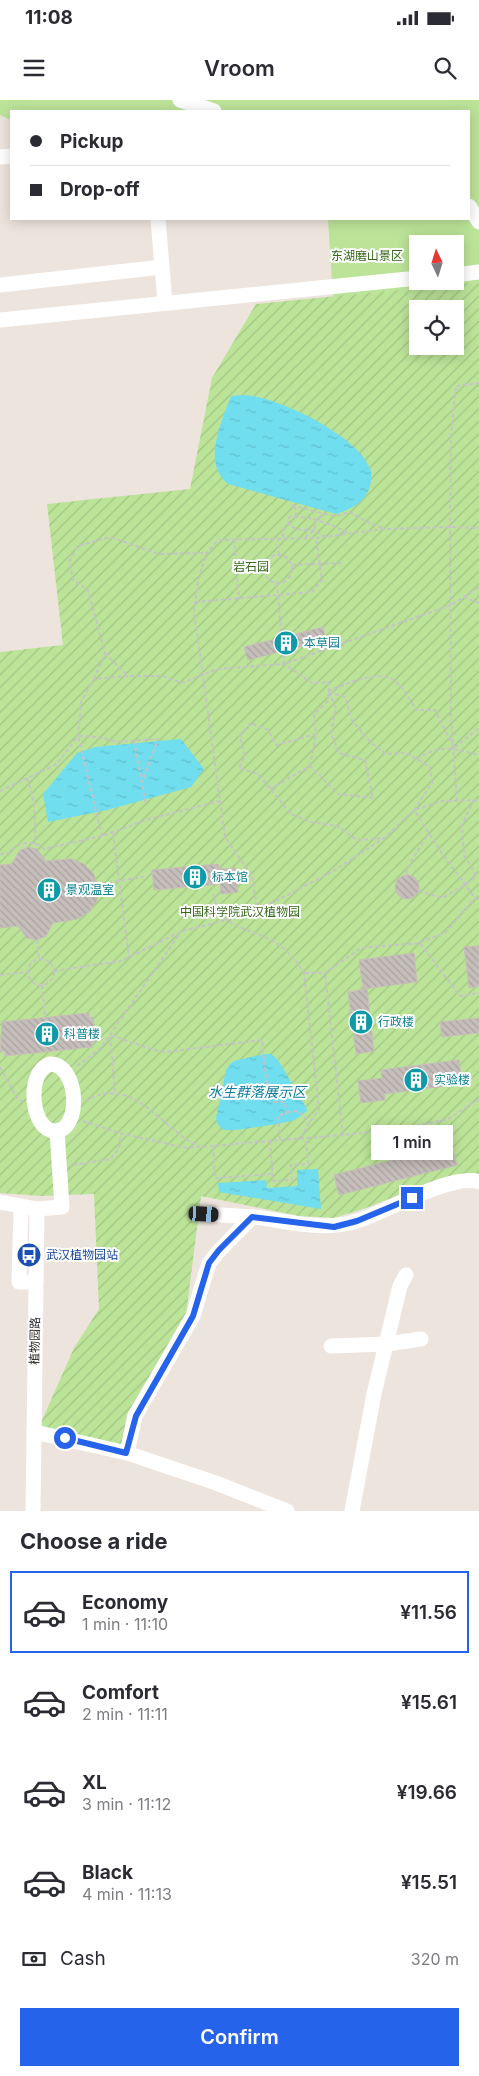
<!DOCTYPE html>
<html lang="en">
<head>
<meta charset="utf-8">
<style>
	:root { --surface:#fff; --page:#f2f2f3; --text:#2b2b33; --muted:#7c7c81; --line:#e1e1e2; --accent:#2563eb }
	body { margin:0; font-family:Inter,"Noto Sans SC",sans-serif; background:var(--page); color:var(--text); height:100vh; display:flex; flex-direction:column; font-size:19px; white-space:nowrap }
	* { box-sizing:border-box; margin:0 }
	p { font-size:16px; color:var(--muted) }
	.icon { flex:none; width:28px; height:28px; fill:none; stroke:currentColor; stroke-width:2; stroke-linecap:round; stroke-linejoin:round }
	.map { position:relative; height:1411px; overflow:hidden }
	.drawer { display:flex; flex-direction:column; background:var(--surface); flex:1 }
	.drawer>* { flex:none }
	.banner { position:absolute; left:10px; top:10px; width:460px; height:110px; border-radius:0px; box-shadow:0 2px 12px #0003; display:grid; align-content:center; height:110px; padding:0 20px; background:var(--surface) }
	.needle { width:32px; rotate:356deg }
	.tools { position:absolute; left:409px; top:135px; display:grid; gap:10px }
	.tools a { display:grid; place-items:center; width:55px; height:55px; border-radius:0px; background:var(--surface); box-shadow:0 2px 12px #0003; font-size:25px }
	.end { position:absolute; width:22px; height:22px; margin:-11px; border:6px solid #2563eb; background:#fff; box-shadow:0 0 0 2px #fff }
	.from { border-radius:50% }
	.bubble { position:absolute; height:35px; border-radius:0px; background:var(--surface); box-shadow:0 2px 12px #0003; font-size:16px; font-weight:600; line-height:35px; text-align:center }
	.car { position:absolute; width:15px; height:30px; margin:-15px -8px; border-radius:6px; box-shadow:0 0 4px 1px #0007; background:linear-gradient(#222 24%,#8ab4d8 0 40%,#222 0 76%,#8ab4d8 0 86%,#222 0) }
	.banner b { display:flex; align-items:center; gap:18px; height:48px; font-size:19px }
	.banner b+b { border-top:1px solid var(--line) }
	.banner i { width:12px; height:12px; background:var(--text) }
	ul { padding:0; list-style:none }
	li { display:flex; align-items:center; gap:15px; height:82px; margin:0 10px 8px; padding:0 10px; border:2px solid transparent; border-radius:0px }
	li div { flex:1 }
	li b { display:block; font-size:19px }
	li em { font-style:normal; font-weight:600 }
	li.active { border-color:var(--accent) }
	li>.icon { width:45px; height:45px; stroke-width:1.5 }
	h2 { padding:0 20px; font-size:22px; line-height:60px }
	.pay { display:flex; align-items:center; gap:12px; height:55px; padding:0 20px; font-size:19px }
	.pay p { margin-inline-start:auto }
	.action { display:flex; gap:10px; margin-top:auto; padding:10px 20px }
	.action a { flex:1; height:58px; border-radius:0px; background:var(--accent); color:#fff; font-size:20px; font-weight:600; line-height:58px; text-align:center }
	.status { display:flex; justify-content:space-between; align-items:center; height:35px; padding:0 25px; background:var(--surface); direction:ltr }
	.status svg { height:14px; fill:currentColor }
	header { display:flex; justify-content:space-between; align-items:center; height:65px; padding:0 20px; background:var(--surface); font-size:22px; font-weight:600 }
	.map>svg:first-child { display:block }
</style>
</head>
<body>
<div class="status"><b>11:08</b><svg viewBox="0 0 49 12"><path d="M0 12V9h3v3zM5 12V6h3v6zM10 12V3h3v9zM15 12V0h3v12zM26 1h20v11H26zM47 4h2v5h-2z"/></svg></div>
<header><svg class="icon" aria-label="menu" viewBox="0 0 24 24"><path d="M4 6h16M4 12h16M4 18h16"/></svg>Vroom<svg class="icon" aria-label="search" viewBox="0 0 24 24"><circle cx="10" cy="10" r="6"/><path d="M15 15l6 6"/></svg></header>
<div class="map">
<svg width="479" height="1411" viewBox="0 0 479 1411">
	<defs>
		<pattern id="garden-furrows" width="10" height="10" patternUnits="userSpaceOnUse" patternTransform="scale(1.25)"><rect width="10" height="10" fill="#bce499"/><path d="M-1 1l2-2M0 10L10 0M9 11l2-2" fill="none" stroke="#a2c484"/></pattern>
		<pattern id="water-ripples" width="26" height="14" patternUnits="userSpaceOnUse" patternTransform="scale(1.25)"><rect width="26" height="14" fill="#70deef"/><path d="M2 4q2-2 4 0t4 0M15 11q2-2 4 0t4 0" fill="none" stroke="#61bfcd"/></pattern>
		<pattern id="building-back-hatch" width="6" height="6" patternUnits="userSpaceOnUse" patternTransform="scale(1.25)"><rect width="6" height="6" fill="#c5beba"/><path d="M-1 5l2 2M0 0l6 6M5-1l2 2" fill="none" stroke="#a9a3a0"/></pattern>
	</defs>
	<rect width="100%" height="100%" fill="#ede4dd"/>
	<path fill="#bce499" fill-rule="evenodd" d="M0,0H479V182L333,197L328,119H469V11H11V20L0,15ZM418,144H455V181H418Z"/>
	<path fill="url(#garden-furrows)" fill-rule="evenodd" d="M479,182V1074L475,1073L439,1079L366,1108L334,1118L299,1116L201,1096L186,1215L127,1314L121,1348L40,1325L74,1248L99,1209L94,1094L41,1096L0,1093V552L63,545L47,404L190,389L212,278L256,204ZM418,209H455V246H418Z"/>
	<g fill="url(#water-ripples)">
		<path d="M243,295C277,296 361,337 371,371C372,376 371,382 370,386C366,402 350,410 336,414L228,384C202,364 221,322 231,296Z"/>
		<polygon points="181,639 204,669 191,687 107,710 48,722 43,694 77,653 95,647"/>
		<path d="M264,954H271L278,960L306,1007L307,1011C303,1014 298,1018 294,1020C288,1023 229,1032 225,1030C219,1028 217,1024 216,1018L226,970L229,965L234,961Z"/>
		<polygon points="318,1069 321,1109 219,1092 218,1083 266,1080 267,1088 297,1086 297,1070"/>
	</g>
	<g fill="url(#building-back-hatch)" stroke="#c8c0b7">
		<polygon points="323,527 326,540 248,560 244,547"/>
		<polygon points="28,747 37,749 46,761 71,759 84,764 94,774 98,787 97,801 89,812 77,819 53,823 46,836 37,840 27,838 18,826 0,828 0,765 12,764 19,751"/>
		<polygon points="218,764 219,769 236,768 238,792 221,794 220,784 154,790 152,770"/>
		<circle cx="407" cy="787" r="12"/>
		<polygon points="479,846 479,886 469,888 464,847"/>
		<polygon points="414,853 417,882 363,889 359,860"/>
		<polygon points="367,889 374,951 356,954 348,892"/>
		<polygon points="89,913 89,918 93,917 96,942 92,942 92,947 5,956 5,951 0,952 2,922"/>
		<polygon points="479,918 479,933 442,937 440,922"/>
		<polygon points="459,960 462,984 384,994 385,1000 361,1003 358,981 382,978 381,970"/>
		<polygon points="451,1045 457,1065 339,1095 334,1075"/>
	</g>
	<g fill="none" stroke-linecap="round" stroke-linejoin="round">
		<g stroke="#c4c4c4" stroke-width="2" stroke-dasharray="4 2.5" stroke-linecap="butt">
			<polyline points="292,405 324,414"/>
			<polyline points="295,406 296,416"/>
			<polyline points="283,437 283,430 289,423"/>
			<polyline points="305,437 314,431 316,419 325,414 335,416 350,412 365,421 382,428"/>
			<path d="M326,437C322,435 318,432 315,431C304,427 292,435 288,419L290,417C311,415 330,425 349,433"/>
			<polyline points="278,438 279,454"/>
			<polyline points="234,439 239,499"/>
			<circle cx="278" cy="469" r="14"/>
			<polyline points="292,465 342,463"/>
			<polyline points="237,470 264,468"/>
			<polyline points="277,483 284,564 451,505 464,497 479,503"/>
			<polyline points="464,497 479,487"/>
			<polyline points="195,502 312,492 322,480 316,439"/>
			<polyline points="105,553 128,576"/>
			<polyline points="94,579 105,553 88,490 73,480 70,460 78,446 110,437 159,454 207,453"/>
			<path d="M328,591C344,585 376,570 392,579C403,586 410,599 416,610H435L454,648L479,628"/>
			<polyline points="329,592 345,597 352,620 370,642 386,654 406,653 430,667 432,683 414,710 443,755 475,798 479,800"/>
			<polyline points="134,641 146,705"/>
			<path d="M417,659C440,644 454,648 479,655"/>
			<polyline points="310,666 316,634"/>
			<path d="M27,678C35,700 36,721 35,744"/>
			<polyline points="270,689 310,666 338,694 373,698 365,660 339,653 331,634 336,608 329,592"/>
			<polyline points="0,691 57,664 78,636 81,602 94,579 128,576 162,576 182,583 217,569 284,564 312,583 329,582 328,601 314,614 316,634 276,645 268,630 251,623 240,636 245,656 239,668 258,674 291,714 311,722 337,726 357,740 384,738"/>
			<polyline points="220,701 225,737 252,776 257,809"/>
			<polyline points="457,701 451,615 450,427 451,336 456,286 479,283"/>
			<polyline points="113,733 129,857"/>
			<polyline points="102,736 78,636 98,637 117,642 158,639 142,682"/>
			<path d="M0,754L9,753C18,742 33,739 44,749L102,736L149,719L220,701L194,511L199,477L207,453L218,440L316,438L383,429L450,427L479,428"/>
			<polyline points="406,774 411,761 429,733"/>
			<polyline points="102,784 147,776"/>
			<polyline points="419,791 442,798 465,785 476,776 464,755 462,725 474,700"/>
			<path d="M214,794C217,827 247,828 271,840C286,848 295,859 304,873L319,1009L306,1028L302,1038"/>
			<polyline points="37,840 39,859"/>
			<polyline points="420,842 445,833 475,798"/>
			<circle cx="41" cy="872" r="13"/>
			<polyline points="54,871 121,861 182,831 227,820 278,800 335,770 384,738 414,710 443,701 479,700"/>
			<polyline points="305,873 325,873"/>
			<polyline points="0,875 27,872"/>
			<polyline points="42,885 45,917"/>
			<polyline points="77,966 101,948 180,833"/>
			<polyline points="0,967 17,998 23,1002"/>
			<polyline points="115,992 110,935 154,950 165,952 262,940 267,986 258,987 258,992 273,991 274,1002 285,1002 286,1014 278,1015 280,1040"/>
			<path d="M85,1001C135,973 161,1030 200,1047"/>
			<polyline points="287,1012 298,1011 310,1022"/>
			<polyline points="83,1021 119,1033 186,1048 343,1035 410,1027 448,1019 479,999"/>
			<polyline points="343,1035 325,873 361,848 420,843 460,896 479,893"/>
			<polyline points="270,1041 273,1081 292,1080 291,1065 308,1064 306,1038"/>
			<polyline points="213,1046 215,1078 273,1074"/>
			<polyline points="73,1065 110,1059 119,1049 121,1033"/>
		</g>
		<g stroke="#fff" stroke-width="15">
			<polyline points="180,0 214,11"/>
			<polyline points="0,57 11,56"/>
			<polyline points="469,106 479,122"/>
			<polyline points="158,119 165,203"/>
			<polyline points="455,175 479,172"/>
			<polyline points="0,185 162,167"/>
			<polyline points="0,220 418,178"/>
			<path d="M50,964C79,964 82,1031 55,1031C31,1031 25,972 50,964Z"/>
			<polyline points="0,1102 37,1109 62,1107 57,1031"/>
			<polyline points="21,1106 19,1182 36,1182"/>
			<path d="M204,1114C221,1115 237,1116 254,1117C287,1121 324,1132 357,1121C384,1113 454,1072 479,1082"/>
			<polyline points="331,1246 387,1244 421,1239"/>
			<polyline points="34,1332 127,1353 216,1383 287,1411"/>
			<polyline points="127,1353 135,1316 193,1216 209,1163 219,1151 252,1117"/>
			<polyline points="33,1411 37,1109"/>
			<polyline points="352,1411 374,1294 400,1186 406,1175"/>
		</g>
	</g>
	<g fill="none" stroke-linecap="round" stroke-linejoin="round">
		<polyline stroke="#2563eb" stroke-width="6" points="65,1338 126,1353 136,1316 193,1216 209,1163 219,1150 252,1117 334,1127 357,1121 412,1098"/>
	</g>
	<defs>
		<symbol id="building-disc" viewBox="-11 -11 22 22"><circle r="9.5" fill="#0f9aa8" stroke="#fff"/><path d="M-4-6H4V6H1V3H-1V6H-4ZM-2.5-4.3h1.7v1.8h-1.7ZM.8-4.3h1.7v1.8H.8ZM-2.5-1h1.7V.8h-1.7ZM.8-1h1.7V.8H.8Z" fill="#fff"/></symbol>
		<symbol id="bus-disc" viewBox="-11 -11 22 22"><circle r="9.5" fill="#1a4fb4" stroke="#fff"/><path d="M-5-6H5V4H4V6H2V4H-2V6H-4V4H-5ZM-3.5-4V0h7V-4ZM-3.5 1.2v1.5H-2V1.2ZM2 1.2v1.5H3.5V1.2Z" fill="#fff"/></symbol>
	</defs>
	<g fill-rule="evenodd">
		<use href="#building-disc" x="272" y="529" width="28" height="28"/>
		<use href="#building-disc" x="181" y="763" width="28" height="28"/>
		<use href="#building-disc" x="35" y="776" width="28" height="28"/>
		<use href="#building-disc" x="347" y="908" width="28" height="28"/>
		<use href="#building-disc" x="33" y="920" width="28" height="28"/>
		<use href="#building-disc" x="402" y="966" width="28" height="28"/>
		<use href="#bus-disc" x="15" y="1141" width="28" height="28"/>
	</g>
	<g text-anchor="middle" stroke-width="4" stroke-linejoin="round" paint-order="stroke">
		<g font-size="12" fill="#35691a" stroke="#fff">
			<text x="367" y="160">东湖磨山景区</text>
			<text x="251" y="471">岩石园</text>
			<text x="240" y="816">中国科学院武汉植物园</text>
		</g>
		<g font-size="12" fill="#0d838f" stroke="#fff" text-anchor="start">
			<text x="304" y="547">本草园</text>
			<text x="212" y="781">标本馆</text>
			<text x="66" y="794">景观温室</text>
			<text x="378" y="926">行政楼</text>
			<text x="64" y="938">科普楼</text>
			<text x="434" y="984">实验楼</text>
		</g>
		<g font-size="12" fill="#164399" stroke="#fff" text-anchor="start">
			<text x="46" y="1159">武汉植物园站</text>
		</g>
		<g font-size="12" fill="#2b2b2b" stroke="#fff">
			<text transform="translate(35 1241) rotate(-89)" y="4">植物园路</text>
		</g>
		<g font-size="14" font-style="italic" fill="#0d7f9d" stroke="#fff">
			<text x="257" y="997">水生群落展示区</text>
		</g>
	</g>
</svg>
<div class="tools">
<a><svg class="needle" viewBox="-14 -14 28 28"><path d="M0-13l5 13h-10z" fill="#e53935"/><path d="M0 13l5-13h-10z" fill="#7c7c81"/></svg></a>
<a><svg class="icon" aria-label="locate" viewBox="0 0 24 24"><circle cx="12" cy="12" r="6"/><path d="M12 2v4M12 18v4M2 12h4M18 12h4"/></svg></a>
</div>
<i class="end from" style="left:65px;top:1338px"></i>
<i class="end" style="left:412px;top:1098px"></i>
<div class="bubble" style="left:371px;top:1025px;width:82px">1 min</div>
<i class="car" style="left:204px;top:1114px;rotate:93deg"></i>
<div class="banner">
<b><i class="from"></i>Pickup</b>
<b><i></i>Drop-off</b>
</div>
</div>
<section class="drawer">
<h2>Choose a ride</h2>
<ul>
<li class="active"><svg class="icon" aria-label="car" viewBox="0 0 24 24"><path d="M5 17H2v-5l4-1 3-4h7l3 4 3 1v5h-3M9 17h6M6 11h13"/><circle cx="7" cy="17" r="2"/><circle cx="17" cy="17" r="2"/></svg><div><b>Economy</b><p>1 min · 11:10</p></div><em>¥11.56</em></li>
<li><svg class="icon" aria-label="car" viewBox="0 0 24 24"><path d="M5 17H2v-5l4-1 3-4h7l3 4 3 1v5h-3M9 17h6M6 11h13"/><circle cx="7" cy="17" r="2"/><circle cx="17" cy="17" r="2"/></svg><div><b>Comfort</b><p>2 min · 11:11</p></div><em>¥15.61</em></li>
<li><svg class="icon" aria-label="car" viewBox="0 0 24 24"><path d="M5 17H2v-5l4-1 3-4h7l3 4 3 1v5h-3M9 17h6M6 11h13"/><circle cx="7" cy="17" r="2"/><circle cx="17" cy="17" r="2"/></svg><div><b>XL</b><p>3 min · 11:12</p></div><em>¥19.66</em></li>
<li><svg class="icon" aria-label="car" viewBox="0 0 24 24"><path d="M5 17H2v-5l4-1 3-4h7l3 4 3 1v5h-3M9 17h6M6 11h13"/><circle cx="7" cy="17" r="2"/><circle cx="17" cy="17" r="2"/></svg><div><b>Black</b><p>4 min · 11:13</p></div><em>¥15.51</em></li>
</ul>
<div class="pay"><svg class="icon" aria-label="cash" viewBox="0 0 24 24"><path d="M3 7h18v10H3z"/><circle cx="12" cy="12" r="2"/></svg>Cash<p>320 m</p></div>
<div class="action"><a>Confirm</a></div>
</section>
</body>
</html>
